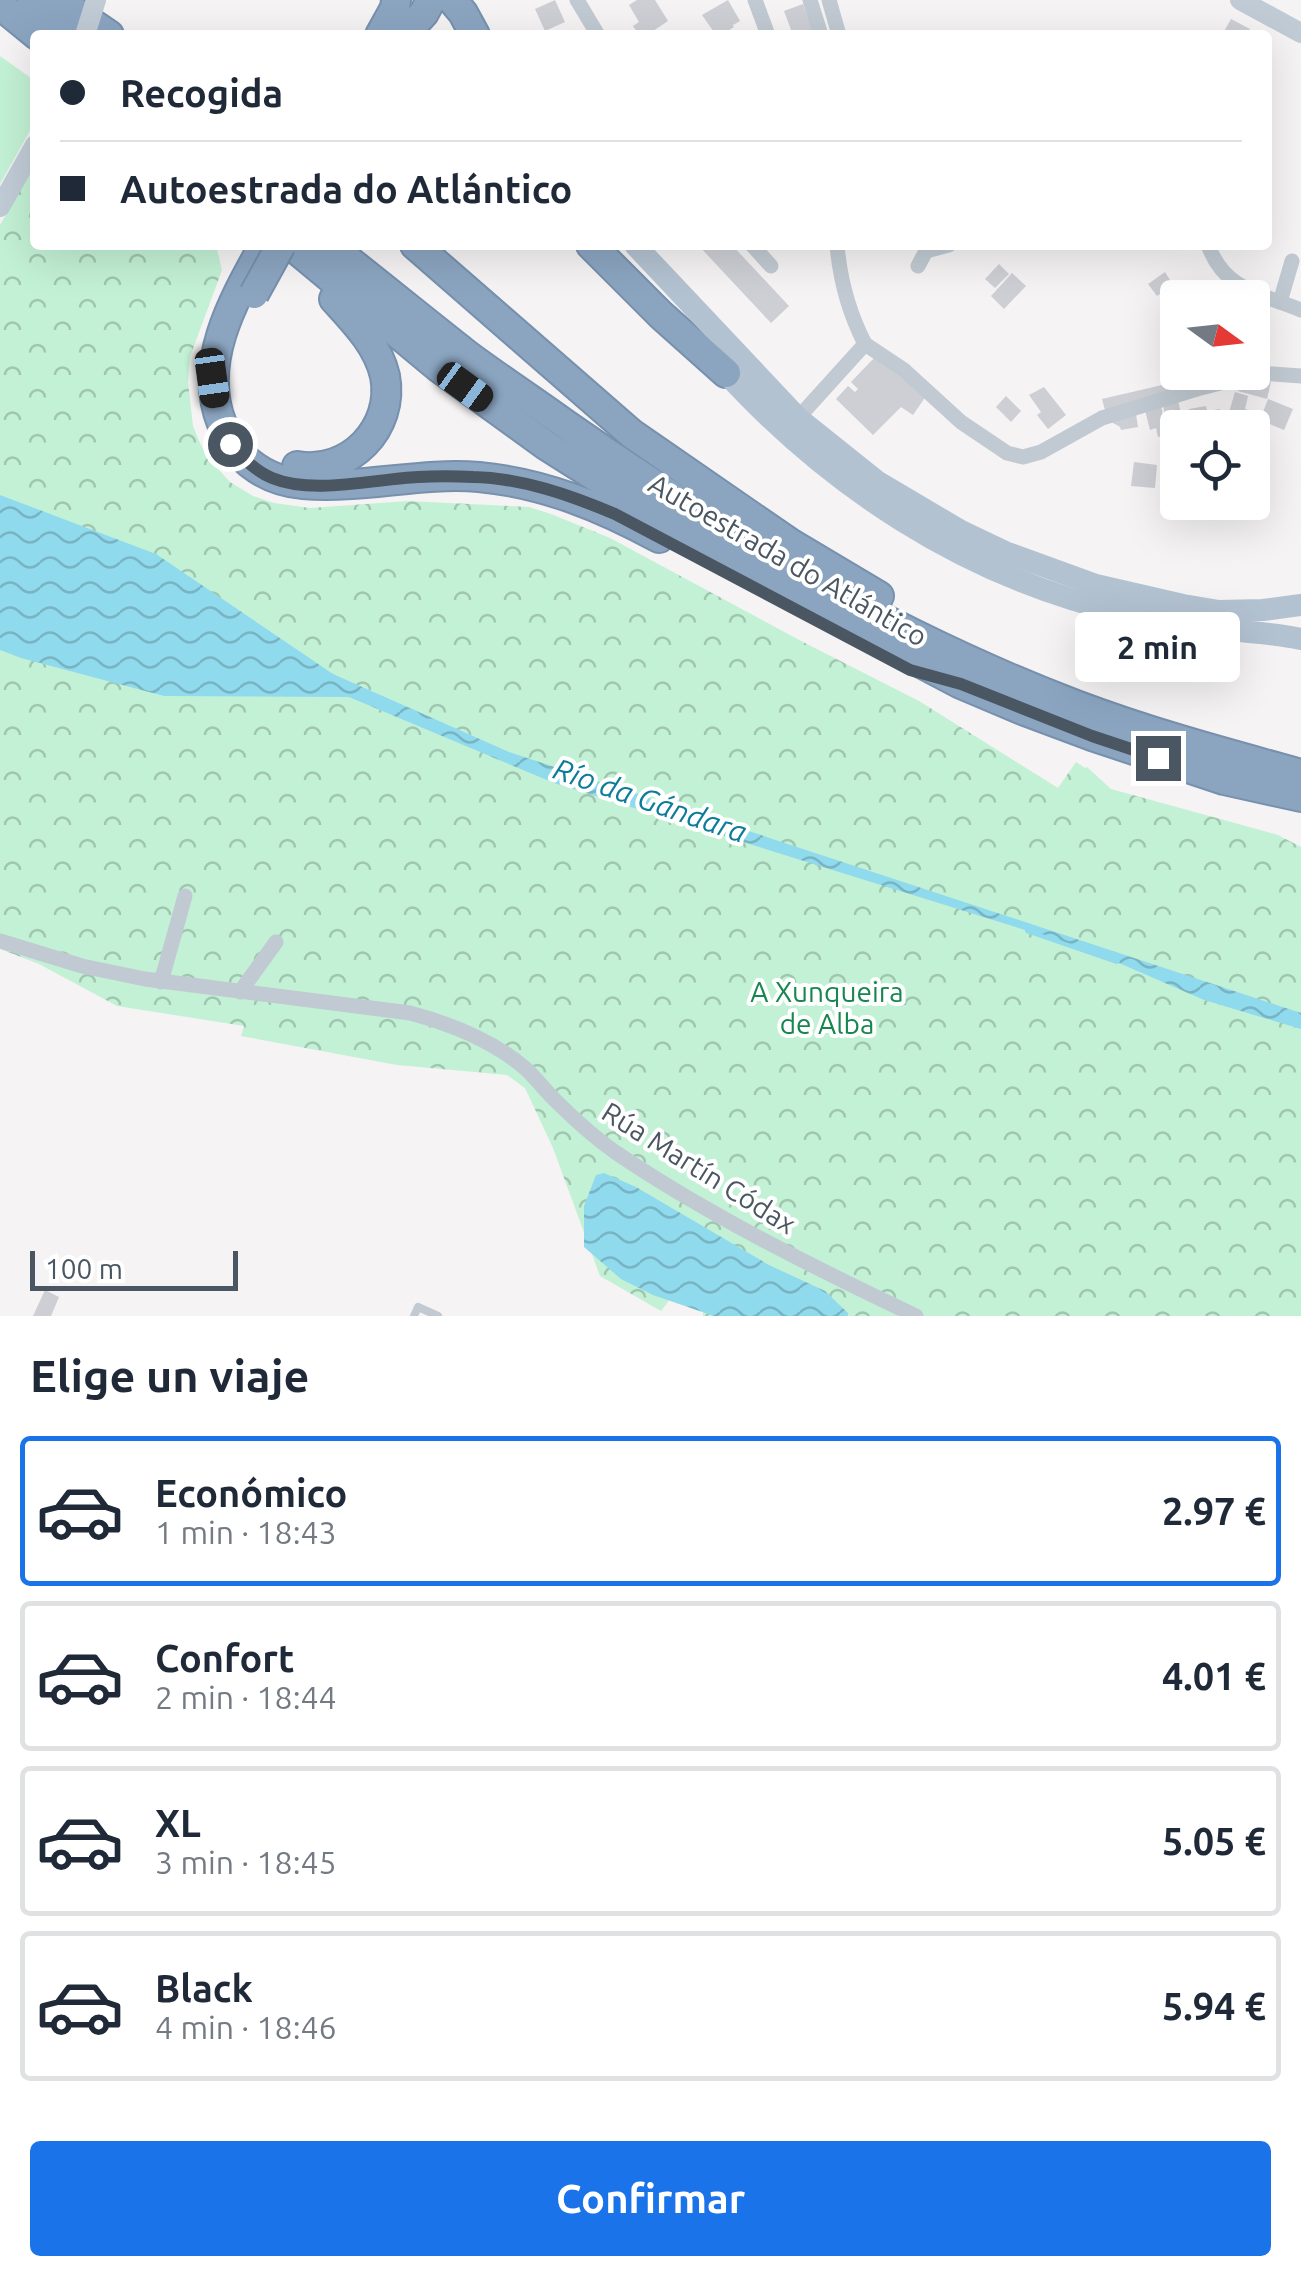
<!DOCTYPE html>
<html lang="es">
<head>
<meta charset="utf-8">
<style>
	:root { --surface:#fff; --page:#f2f2f3; --text:#1f2937; --muted:#747a83; --line:#e0e1e3; --accent:#1a73e8 }
	body { margin:0; font-family:Ubuntu,sans-serif; background:var(--page); color:var(--text); height:100vh; display:flex; flex-direction:column; font-size:38px; white-space:nowrap }
	* { box-sizing:border-box; margin:0 }
	p { font-size:32px; color:var(--muted) }
	.icon { flex:none; width:55px; height:55px; fill:none; stroke:currentColor; stroke-width:2; stroke-linecap:round; stroke-linejoin:round }
	.map { position:relative; height:1316px; overflow:hidden }
	.sheet { display:flex; flex-direction:column; background:var(--surface); flex:1 }
	.sheet>* { flex:none }
	.guide { position:absolute; left:30px; top:30px; width:1242px; height:220px; border-radius:10px; box-shadow:0 10px 40px #0002; display:grid; align-content:center; height:220px; padding:0 30px; background:var(--surface) }
	.needle { width:65px; rotate:105deg }
	.buttons { position:absolute; left:1160px; top:280px; display:grid; gap:20px }
	.buttons a { display:grid; place-items:center; width:110px; height:110px; border-radius:10px; background:var(--surface); box-shadow:0 10px 40px #0002; font-size:50px }
	.scale { position:absolute; left:30px; bottom:25px; width:208px; box-sizing:border-box; padding-left:10px; border:5px solid #4a5661; border-top:0; font-size:28px; line-height:35px; white-space:nowrap; color:#4a5661; -webkit-text-stroke:8px #fff; paint-order:stroke }
	.end { position:absolute; width:45px; height:45px; margin:-22px; border:12px solid #4a5661; background:#fff; box-shadow:0 0 0 5px #fff }
	.from { border-radius:50% }
	.bubble { position:absolute; height:70px; border-radius:10px; background:var(--surface); box-shadow:0 10px 40px #0002; font-size:32px; font-weight:600; line-height:70px; text-align:center }
	.car { position:absolute; width:30px; height:60px; margin:-30px -15px; border-radius:12px; box-shadow:0 0 8px 2px #0007; background:linear-gradient(#222 24%,#8ab4d8 0 40%,#222 0 76%,#8ab4d8 0 86%,#222 0) }
	.guide b { display:flex; align-items:center; gap:35px; height:95px; font-size:38px }
	.guide b+b { border-top:2px solid var(--line) }
	.guide i { width:25px; height:25px; background:var(--text) }
	ul { padding:0; list-style:none }
	li { display:flex; align-items:center; gap:30px; height:150px; margin:0 20px 15px; padding:0 10px; border:5px solid var(--line); border-radius:10px }
	li div { flex:1 }
	li b { display:block; font-size:38px }
	li em { font-style:normal; font-weight:600 }
	li.on { border-color:var(--accent) }
	li>.icon { width:90px; height:90px; stroke-width:1.5 }
	h2 { padding:0 30px; font-size:45px; line-height:120px }
	.button { display:flex; gap:20px; margin-top:auto; padding:20px 30px }
	.button a { flex:1; height:115px; border-radius:10px; background:var(--accent); color:#fff; font-size:40px; font-weight:600; line-height:115px; text-align:center }
	.map>svg:first-child { display:block }
</style>
</head>
<body>
<div class="map">
<svg width="1301" height="1316" viewBox="0 0 1301 1316">
	<defs>
		<pattern id="park-crowns" width="20" height="18" patternUnits="userSpaceOnUse" patternTransform="scale(2.5)"><rect width="20" height="18" fill="#c3f1d5"/><path d="M2 6a3 3 0 1 1 6 0M12 15a3 3 0 1 1 6 0" fill="none" stroke="#a0c6b0"/></pattern>
		<pattern id="water-waves" width="16" height="10" patternUnits="userSpaceOnUse" patternTransform="scale(2.5)"><rect width="16" height="10" fill="#90daee"/><path d="M0 5q4-4 8 0t8 0" fill="none" stroke="#78b4c4"/></pattern>
	</defs>
	<rect width="100%" height="100%" fill="#f5f3f3"/>
	<polygon fill="#c3f1d5" points="0,56 35,81 35,122 0,184"/>
	<polygon fill="url(#park-crowns)" points="35,165 35,245 216,245 222,270 190,357 188,382 193,426 199,441 207,457 230,482 253,496 274,503 310,508 408,501 529,507 551,514 610,538 803,642 919,701 1058,788 1076,762 1085,768 1087,767 1111,789 1278,835 1301,847 1301,1316 703,1316 704,1292 677,1290 661,1311 600,1276 553,1148 525,1088 507,1075 397,1065 241,1036 244,1026 117,1006 39,964 0,949 0,225"/>
	<g fill="url(#water-waves)">
		<polygon points="0,495 156,554 333,674 509,752 1301,1013 1301,1029 1204,1000 1119,963 1025,930 554,783 349,697 164,696 21,658 0,650"/>
		<polygon points="604,1173 636,1187 769,1265 825,1291 848,1313 848,1316 714,1316 653,1295 621,1279 584,1247 584,1206 596,1175"/>
	</g>
	<g fill="none" stroke-linecap="round" stroke-linejoin="round">
		<polyline stroke="#90daee" stroke-width="4" points="1027,931 1117,962"/>
	</g>
	<g fill="#cdcfd5">
		<polygon points="555,0 565,22 545,31 535,9"/>
		<polygon points="637,0 655,0 668,21 647,35 639,35 633,26 639,22 629,5"/>
		<polygon points="728,0 740,21 733,25 734,27 721,35 716,35 702,15"/>
		<polygon points="803,4 807,15 818,35 793,35 784,11"/>
		<polygon points="1231,19 1250,29 1247,35 1222,35"/>
		<polygon points="698,245 732,245 789,306 771,323"/>
		<polygon points="999,264 1009,274 995,288 985,279"/>
		<polygon points="1165,272 1173,285 1157,296 1148,284"/>
		<polygon points="1012,273 1026,286 1004,309 991,296"/>
		<polygon points="1264,332 1267,349 1252,351 1252,334"/>
		<polygon points="875,357 926,396 913,415 901,407 873,435 836,399 848,386 855,392 858,389 851,382"/>
		<polygon points="1255,379 1271,382 1267,399 1238,391 1240,380"/>
		<polygon points="1175,382 1185,390 1105,410 1102,399"/>
		<polygon points="1044,387 1066,415 1048,429 1037,415 1041,412 1029,395"/>
		<polygon points="1235,392 1248,396 1245,409 1259,413 1255,427 1227,419"/>
		<polygon points="1006,396 1021,411 1011,422 996,407"/>
		<polygon points="1268,399 1293,409 1284,430 1260,420"/>
		<polygon points="1178,400 1181,414 1190,413 1189,409 1206,406 1207,411 1220,409 1221,416 1226,416 1228,428 1209,428 1208,424 1178,428 1178,432 1168,434 1163,404"/>
		<polygon points="1161,406 1167,435 1158,437 1156,428 1150,430 1145,410"/>
		<polygon points="1136,414 1138,427 1121,430 1120,427 1113,423 1112,417"/>
		<polygon points="1160,460 1178,462 1176,487 1160,486"/>
		<polygon points="1134,462 1157,465 1155,488 1131,486"/>
		<polygon points="45,1290 59,1297 51,1316 33,1316"/>
	</g>
	<g fill="none" stroke-linecap="round" stroke-linejoin="round">
		<defs>
			<g id="highway">
				<polyline points="32,0 69,31"/>
				<polyline points="58,0 109,35"/>
				<polyline points="452,0 463,13 475,35"/>
				<polyline points="0,5 37,35"/>
				<polyline points="380,35 395,8 396,0"/>
				<polyline points="404,35 424,13 431,0"/>
				<path d="M264,245C234,299 197,362 222,424C226,434 229,443 237,451C254,470 277,482 303,484C362,489 420,472 479,477C544,483 602,507 659,538"/>
				<polyline points="291,245 438,367 547,446 740,568 961,684 1025,711 1092,736 1224,780 1301,797"/>
				<path d="M329,245C375,281 420,318 466,354C498,378 532,400 565,424C724,535 894,636 1076,705C1150,733 1225,753 1301,774"/>
				<polyline points="415,245 632,434 790,543 879,596"/>
				<polyline points="591,245 661,315 726,373"/>
				<path d="M297,466C349,475 395,428 385,376C378,345 354,321 334,299"/>
			</g>
		</defs>
		<use href="#highway" stroke="#7690ad" stroke-width="32"/>
		<polyline stroke="#c1cad2" stroke-width="8" points="414,1316 418,1307 438,1316"/>
		<g stroke="#c1cad2" stroke-width="15">
			<polyline points="577,0 598,35"/>
			<polyline points="755,0 768,35"/>
			<polyline points="810,0 821,35"/>
			<polyline points="829,0 839,35"/>
			<polyline points="752,245 771,266"/>
			<path d="M837,245C840,280 849,313 865,344"/>
			<path d="M1208,245C1225,291 1260,293 1301,310"/>
			<polyline points="918,266 926,251 949,245"/>
			<polyline points="1280,302 1292,261"/>
			<polyline points="798,418 865,344 904,370 961,422 1007,453 1023,457 1041,452 1102,418 1197,389 1259,373 1301,376"/>
			<path d="M0,941L82,966L145,979L410,1013C451,1024 494,1041 526,1069C537,1079 546,1092 557,1102C575,1120 594,1137 615,1152C708,1215 815,1268 916,1316"/>
			<polyline points="161,982 185,896"/>
			<polyline points="240,992 276,942"/>
		</g>
		<g stroke="#c1cbd6" stroke-width="20">
			<polyline points="1240,0 1301,33"/>
			<polyline points="0,207 35,145"/>
		</g>
		<g stroke="#b3c2d1" stroke-width="22">
			<polyline points="635,245 798,418 878,482 961,531 1005,552 1096,585 1183,605 1219,611 1263,610 1301,605"/>
			<path d="M716,362C825,485 966,578 1127,614C1151,620 1177,626 1202,628C1235,631 1268,632 1301,639"/>
		</g>
		<use href="#highway" stroke="#8ba5c1" stroke-width="28"/>
		<defs>
			<polyline id="highway-bridge" points="254,294 281,245"/>
		</defs>
		<use href="#highway-bridge" stroke="#7690ad" stroke-width="32" stroke-linecap="butt"/>
		<polyline stroke="#c1cbd6" stroke-width="20" points="85,35 96,0"/>
		<use href="#highway-bridge" stroke="#8ba5c1" stroke-width="28"/>
	</g>
	<g fill="none" stroke-linecap="round" stroke-linejoin="round">
		<path stroke="#4a5661" stroke-width="12" d="M230,444C242,457 255,471 272,478C313,495 375,479 418,477C436,476 455,476 473,477C522,478 570,495 615,514L910,670L961,684L1092,736L1158,758"/>
	</g>
	<g text-anchor="middle" stroke-width="8" stroke-linejoin="round" paint-order="stroke">
		<g font-size="28" fill="#4a5661" stroke="#fff">
			<text transform="translate(788 560) rotate(30)" y="10">Autoestrada do Atlántico</text>
			<text transform="translate(699 1168) rotate(32)" y="10">Rúa Martín Códax</text>
		</g>
		<g font-size="28" fill="#17864f" stroke="#fff">
			<text x="827" y="1002">A Xunqueira<tspan x="827" dy="32">de Alba</tspan></text>
		</g>
		<g font-size="30" font-style="italic" fill="#0c7c9b" stroke="#fff">
			<text transform="translate(650 801) rotate(19)" y="10">Río da Gándara</text>
		</g>
	</g>
</svg>
<div class="buttons">
<a><svg class="needle" viewBox="-14 -14 28 28"><path d="M0-13l5 13h-10z" fill="#e53935"/><path d="M0 13l5-13h-10z" fill="#747a83"/></svg></a>
<a><svg class="icon" aria-label="locate" viewBox="0 0 24 24"><circle cx="12" cy="12" r="6"/><path d="M12 2v4M12 18v4M2 12h4M18 12h4"/></svg></a>
</div>
<div class="scale">100 m</div>
<i class="end from" style="left:230px;top:444px"></i>
<i class="end" style="left:1158px;top:758px"></i>
<div class="bubble" style="left:1075px;top:612px;width:165px">2 min</div>
<i class="car" style="left:212px;top:378px;rotate:172deg"></i>
<i class="car" style="left:465px;top:387px;rotate:126deg"></i>
<div class="guide">
<b><i class="from"></i>Recogida</b>
<b><i></i>Autoestrada do Atlántico</b>
</div>
</div>
<section class="sheet">
<h2>Elige un viaje</h2>
<ul>
<li class="on"><svg class="icon" aria-label="car" viewBox="0 0 24 24"><path d="M5 17H2v-5l4-1 3-4h7l3 4 3 1v5h-3M9 17h6M6 11h13"/><circle cx="7" cy="17" r="2"/><circle cx="17" cy="17" r="2"/></svg><div><b>Económico</b><p>1 min · 18:43</p></div><em>2.97 €</em></li>
<li><svg class="icon" aria-label="car" viewBox="0 0 24 24"><path d="M5 17H2v-5l4-1 3-4h7l3 4 3 1v5h-3M9 17h6M6 11h13"/><circle cx="7" cy="17" r="2"/><circle cx="17" cy="17" r="2"/></svg><div><b>Confort</b><p>2 min · 18:44</p></div><em>4.01 €</em></li>
<li><svg class="icon" aria-label="car" viewBox="0 0 24 24"><path d="M5 17H2v-5l4-1 3-4h7l3 4 3 1v5h-3M9 17h6M6 11h13"/><circle cx="7" cy="17" r="2"/><circle cx="17" cy="17" r="2"/></svg><div><b>XL</b><p>3 min · 18:45</p></div><em>5.05 €</em></li>
<li><svg class="icon" aria-label="car" viewBox="0 0 24 24"><path d="M5 17H2v-5l4-1 3-4h7l3 4 3 1v5h-3M9 17h6M6 11h13"/><circle cx="7" cy="17" r="2"/><circle cx="17" cy="17" r="2"/></svg><div><b>Black</b><p>4 min · 18:46</p></div><em>5.94 €</em></li>
</ul>
<div class="button"><a>Confirmar</a></div>
</section>
</body>
</html>
